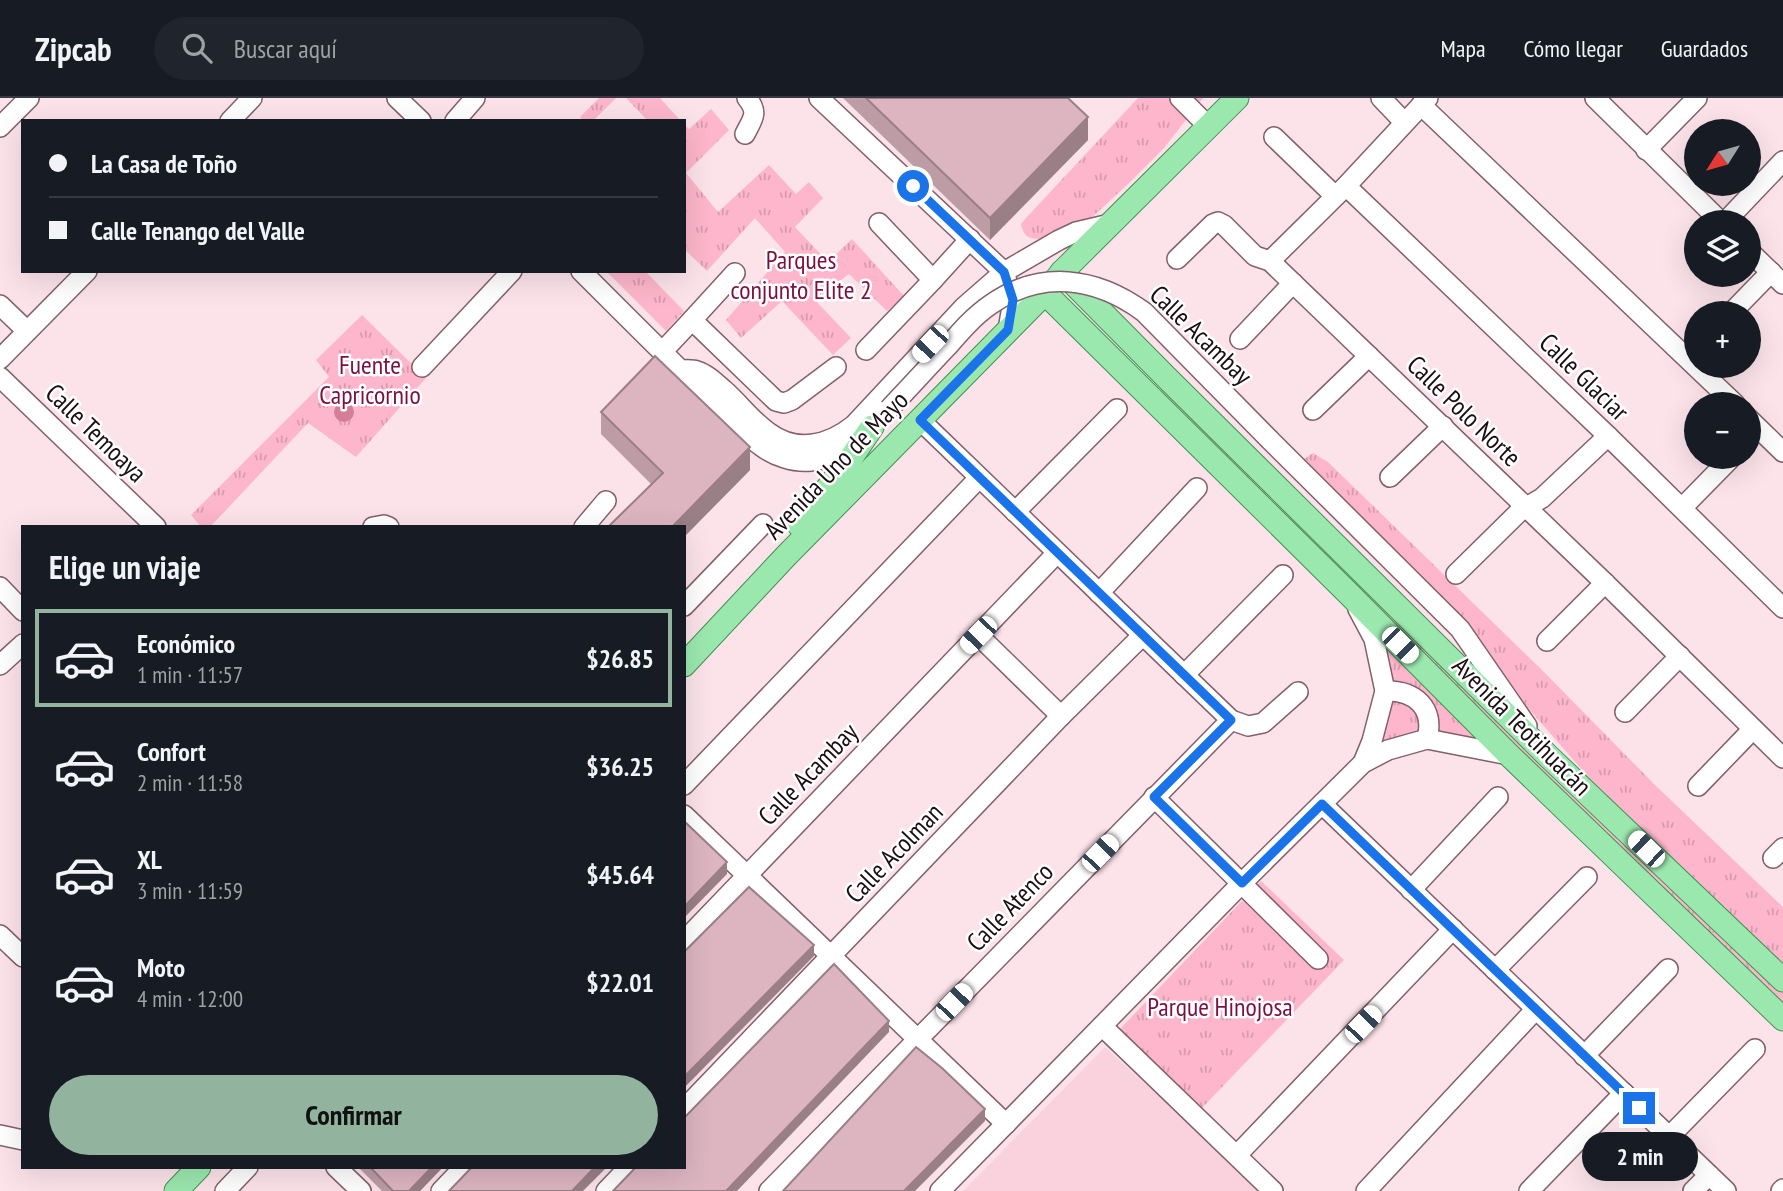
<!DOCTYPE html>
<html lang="es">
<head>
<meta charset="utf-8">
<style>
	:root { --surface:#171b24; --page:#20242c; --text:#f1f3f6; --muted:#9ea1a6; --line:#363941; --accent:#92b49e }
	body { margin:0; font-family:"PT Sans Narrow",sans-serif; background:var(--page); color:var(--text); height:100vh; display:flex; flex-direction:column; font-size:26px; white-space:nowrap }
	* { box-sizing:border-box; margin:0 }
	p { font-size:23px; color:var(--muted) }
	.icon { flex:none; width:38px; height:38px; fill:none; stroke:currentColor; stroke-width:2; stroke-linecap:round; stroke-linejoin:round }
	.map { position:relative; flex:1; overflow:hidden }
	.panel { position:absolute; left:21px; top:427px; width:665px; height:644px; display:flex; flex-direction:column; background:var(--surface); border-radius:0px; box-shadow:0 7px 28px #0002 }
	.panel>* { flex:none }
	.guide { position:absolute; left:21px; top:21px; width:665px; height:154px; border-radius:0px; box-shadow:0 7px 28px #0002; display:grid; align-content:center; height:154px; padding:0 28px; background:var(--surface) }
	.needle { width:46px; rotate:233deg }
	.controls { position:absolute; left:1684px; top:21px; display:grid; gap:14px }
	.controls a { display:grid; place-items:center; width:77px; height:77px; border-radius:50%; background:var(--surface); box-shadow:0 7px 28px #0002; font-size:35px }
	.end { position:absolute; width:32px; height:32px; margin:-16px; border:9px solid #1a73e8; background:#fff; box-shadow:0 0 0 4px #fff }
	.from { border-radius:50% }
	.bubble { position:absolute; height:49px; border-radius:24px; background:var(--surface); box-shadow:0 7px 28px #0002; font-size:23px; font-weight:700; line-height:49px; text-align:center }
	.car { position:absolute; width:21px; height:42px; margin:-21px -10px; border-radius:9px; box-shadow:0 0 5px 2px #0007; background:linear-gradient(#fff 24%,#345 0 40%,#fff 0 76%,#345 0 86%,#fff 0) }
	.guide b { display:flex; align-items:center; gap:24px; height:66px; font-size:26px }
	.guide b+b { border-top:2px solid var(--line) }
	.guide i { width:18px; height:18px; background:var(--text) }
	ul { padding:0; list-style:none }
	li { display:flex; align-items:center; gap:21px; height:98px; margin:0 14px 10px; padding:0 14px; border:4px solid transparent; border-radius:0px }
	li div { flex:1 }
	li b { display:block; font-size:26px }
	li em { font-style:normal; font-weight:700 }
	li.selected { border-color:var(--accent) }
	li>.icon { width:63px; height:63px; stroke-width:1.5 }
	h2 { padding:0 28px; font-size:32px; line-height:84px }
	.action { display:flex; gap:14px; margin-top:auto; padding:14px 28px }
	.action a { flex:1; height:80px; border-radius:42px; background:var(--accent); color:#111; font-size:28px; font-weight:700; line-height:80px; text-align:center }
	header { display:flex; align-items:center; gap:42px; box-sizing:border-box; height:98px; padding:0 35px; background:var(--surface); border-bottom:2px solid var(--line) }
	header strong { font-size:33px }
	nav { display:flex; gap:38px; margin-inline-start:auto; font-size:24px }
	.search { width:490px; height:63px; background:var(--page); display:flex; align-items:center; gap:18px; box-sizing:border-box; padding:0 24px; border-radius:38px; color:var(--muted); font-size:26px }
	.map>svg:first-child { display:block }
</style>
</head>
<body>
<header>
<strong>Zipcab</strong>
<div class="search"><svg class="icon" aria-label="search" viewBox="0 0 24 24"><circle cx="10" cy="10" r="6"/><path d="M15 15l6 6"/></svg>Buscar aquí</div>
<nav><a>Mapa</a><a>Cómo llegar</a><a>Guardados</a></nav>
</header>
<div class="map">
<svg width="1783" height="1093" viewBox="0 0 1783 1093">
	<defs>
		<pattern id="park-tufts" width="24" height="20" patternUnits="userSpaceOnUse" patternTransform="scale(1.75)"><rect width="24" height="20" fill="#fdb6cb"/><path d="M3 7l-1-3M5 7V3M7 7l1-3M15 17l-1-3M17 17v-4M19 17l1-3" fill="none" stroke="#d89bad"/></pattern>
	</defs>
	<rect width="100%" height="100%" fill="#fce3ea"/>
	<polygon fill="#fad2dd" points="1105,949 1263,1093 963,1093"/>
	<g fill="url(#park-tufts)">
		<polygon points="599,0 616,0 593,23 583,23 580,19"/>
		<polygon points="626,0 660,0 681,23 648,23"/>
		<path d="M1138,0H1203L1164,50L1129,85L1088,123L1039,141C1028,141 1023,137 1021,126L1026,120Z"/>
		<polygon points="711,11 729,32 686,75 718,114 769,67 796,96 809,84 823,100 795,129 828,164 852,141 904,198 887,213 849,176 815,202 851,240 833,257 782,203 741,240 726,222 785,154 755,120 707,173 684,151 684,26 689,31"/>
		<polygon points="606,173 645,173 684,213 666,233"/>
		<polygon points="362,217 426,280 356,359 308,325 210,429 201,429 191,417 329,279 316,262"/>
		<polygon points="1166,287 1783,885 1783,917 1157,295"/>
		<polygon points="1313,355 1328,364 1542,572 1655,687 1783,809 1783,876 1645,744 1522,603 1459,520 1301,363"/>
		<polygon points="1383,545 1492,644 1430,639 1432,627 1391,590"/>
		<polygon points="1389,601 1415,605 1423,633 1380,648"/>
		<polygon points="1261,783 1344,862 1201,1011 1120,931"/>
	</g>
	<circle fill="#d57e9a" cx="344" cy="314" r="10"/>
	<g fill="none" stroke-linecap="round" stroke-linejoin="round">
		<defs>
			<g id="minor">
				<polyline points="397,0 421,23"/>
				<polyline points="819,0 1004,174 1013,202 1008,232"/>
				<polyline points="1180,0 1208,28"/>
				<polyline points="1381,0 1404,24"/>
				<polyline points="1595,0 1721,124"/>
				<polyline points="1421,7 1735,306"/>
				<polyline points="230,23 252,0"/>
				<polyline points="455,23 475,0"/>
				<polyline points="0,29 29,0"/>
				<path d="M745,36C753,20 759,15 747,0"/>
				<polyline points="1274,39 1335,98"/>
				<polyline points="1646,52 1697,0"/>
				<polyline points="1346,88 1608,338 1783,510"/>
				<polyline points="1725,124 1783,63"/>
				<polyline points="1748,152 1783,186"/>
				<polyline points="1177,161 1213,126 1218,124 1224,127 1255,158 1270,163 1605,485 1783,660"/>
				<polyline points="1270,163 1346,88 1428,0"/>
				<path d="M581,173C621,213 662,254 702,293C720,310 741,334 761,348C774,358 794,365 811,363C843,360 868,333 889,311"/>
				<polyline points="933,182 970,141"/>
				<polyline points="0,207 27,233"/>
				<polyline points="1731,215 1771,174"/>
				<polyline points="692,222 735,175"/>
				<polyline points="1240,241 1293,185"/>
				<polyline points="866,252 933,182 879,125"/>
				<polyline points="662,254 692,222 776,303 784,305 792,302 836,269"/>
				<polyline points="0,261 87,173"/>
				<polyline points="422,269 512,173"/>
				<path d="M680,272C685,272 692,271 697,273C707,276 716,285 724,292C739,305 751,322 768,334C796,355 828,348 854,327L964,209L1004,174L1059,142L1076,134L1110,126"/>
				<polyline points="0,279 156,429"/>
				<polyline points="1313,312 1369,258"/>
				<polyline points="1748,320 1783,354"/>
				<polyline points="920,322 1231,622 1248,628 1263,625 1298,594"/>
				<polyline points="1270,342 1460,531 1527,628"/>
				<polyline points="1390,379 1443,328"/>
				<polyline points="1682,410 1732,359"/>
				<polyline points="1015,414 1117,311"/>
				<polyline points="373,429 384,427 389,429"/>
				<polyline points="584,429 606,403"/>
				<polyline points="1456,476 1520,413 1542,400 1608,338"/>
				<polyline points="0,489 23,513"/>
				<polyline points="1099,495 1197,390"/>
				<polyline points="684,508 763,426"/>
				<polyline points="1358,511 1374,541 1385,593 1372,643 1363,665"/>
				<polyline points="978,537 1061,618"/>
				<polyline points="1547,543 1605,485"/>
				<polyline points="0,567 23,546"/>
				<polyline points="1184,577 1283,477"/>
				<path d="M1385,593C1415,592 1435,610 1427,641"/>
				<polyline points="1625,614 1680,558"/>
				<polyline points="684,687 979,380"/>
				<polyline points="1698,688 1753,631"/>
				<polyline points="1154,699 1318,861"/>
				<polyline points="1322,706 1726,1093"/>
				<polyline points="684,717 1006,1026"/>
				<polyline points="1773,760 1783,750"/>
				<polyline points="1411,792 1498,699"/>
				<polyline points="0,837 23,859"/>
				<polyline points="684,843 1057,455"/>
				<polyline points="1495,872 1587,779"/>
				<polyline points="1102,928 1273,1093"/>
				<polyline points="1584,958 1668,871"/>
				<polyline points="684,1011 1061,618 1143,537"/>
				<polyline points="0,1037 23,1042"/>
				<polyline points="1669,1039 1755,951"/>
				<polyline points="1237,1057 1453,831"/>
				<polyline points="336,1069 361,1093"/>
				<polyline points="225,1093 248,1069"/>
				<polyline points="441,1093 464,1069"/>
				<polyline points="606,1093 629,1069"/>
				<polyline points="769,1093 1231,622"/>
				<polyline points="940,1093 1242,785 1363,665 1388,652 1427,641 1509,657"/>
				<polyline points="1366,1093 1536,911"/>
				<polyline points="1529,1093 1624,995"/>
				<polyline points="1693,1093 1709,1077"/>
				<polyline points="1781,1093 1783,1091"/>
			</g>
			<g id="major">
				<polyline points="1062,174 1167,280 1548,658 1783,882"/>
				<polyline points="1045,195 1350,497 1509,657 1783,921"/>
				<polyline points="799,427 851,360 872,329"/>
				<polyline points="684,567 786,458 1045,195 1062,174 1237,0"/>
				<polyline points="176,1093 199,1069"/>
			</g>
		</defs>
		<use href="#minor" stroke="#83606a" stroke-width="22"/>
		<use href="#major" stroke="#439156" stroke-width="25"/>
		<use href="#minor" stroke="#fff" stroke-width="19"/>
		<use href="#major" stroke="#9be8af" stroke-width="23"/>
		<defs>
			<path id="minor-bridge" d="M889,311C909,290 928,269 948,248C961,233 974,218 990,207C1041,171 1096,179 1144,214L1270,342"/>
		</defs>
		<use href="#minor-bridge" stroke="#83606a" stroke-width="22" stroke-linecap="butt"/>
		<use href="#minor-bridge" stroke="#fff" stroke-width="19"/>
	</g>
	<g fill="#bd9ca5">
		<polygon points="843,0 1068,0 1088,42 990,142"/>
		<polygon points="601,314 750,372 684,439 684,429 651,386 601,336"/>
		<polygon points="358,1069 443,1069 420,1093 382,1093"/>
	</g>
	<g fill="#9a7f86">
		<polygon points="1088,19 1088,42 990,142 990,120"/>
		<polygon points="750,349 750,372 684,439 684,429 672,429"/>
		<polygon points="727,764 727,776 684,820 684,809"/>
		<polygon points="814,847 814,858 684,990 684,979"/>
		<polygon points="889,923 889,934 737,1093 726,1093"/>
		<polygon points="985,1011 985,1023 915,1093 904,1093"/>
		<polygon points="432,1069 443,1069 420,1093 409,1093"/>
		<polygon points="595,1069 607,1069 583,1093 572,1093"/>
	</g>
	<g fill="#dcb5c0" stroke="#9a7f86" stroke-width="2">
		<polygon points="866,0 1068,0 1088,19 990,120"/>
		<polygon points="655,258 750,349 672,429 608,429 663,375 601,314"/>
		<polygon points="684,723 727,764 684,809"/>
		<polygon points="749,789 814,847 684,979 684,854"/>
		<polygon points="834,866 889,923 726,1093 613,1093 636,1069 684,1069 684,1020"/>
		<polygon points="916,949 942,970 985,1011 904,1093 783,1093"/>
		<polygon points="370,1069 432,1069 409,1093 393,1093"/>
		<polygon points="472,1069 595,1069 572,1093 449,1093"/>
	</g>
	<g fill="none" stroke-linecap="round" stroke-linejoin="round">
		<polyline stroke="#1a73e8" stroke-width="9" points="913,88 1004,174 1013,202 1008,232 920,322 1231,622 1154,699 1242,785 1322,706 1639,1010"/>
	</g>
	<g text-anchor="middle" stroke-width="5" stroke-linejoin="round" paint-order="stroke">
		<g font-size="26" fill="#7b1142" stroke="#fff">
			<text x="801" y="171">Parques<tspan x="801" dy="30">conjunto Elite 2</tspan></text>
			<text x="370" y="276">Fuente<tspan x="370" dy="30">Capricornio</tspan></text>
			<text x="1220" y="918">Parque Hinojosa</text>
		</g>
		<g font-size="26" fill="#1b0e12" stroke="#fff">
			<text transform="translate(1201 237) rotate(44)" y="9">Calle Acambay</text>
			<text transform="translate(1584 279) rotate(44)" y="9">Calle Glaciar</text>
			<text transform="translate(1464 313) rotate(44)" y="9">Calle Polo Norte</text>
			<text transform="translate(96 335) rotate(44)" y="9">Calle Temoaya</text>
			<text transform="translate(836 367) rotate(-46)" y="9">Avenida Uno de Mayo</text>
			<text transform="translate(1522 628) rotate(45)" y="9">Avenida Teotihuacán</text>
			<text transform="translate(808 676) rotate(-46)" y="9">Calle Acambay</text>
			<text transform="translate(894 755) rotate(-46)" y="9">Calle Acolman</text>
			<text transform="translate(1010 809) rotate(-46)" y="9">Calle Atenco</text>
		</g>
	</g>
</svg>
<div class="controls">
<a><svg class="needle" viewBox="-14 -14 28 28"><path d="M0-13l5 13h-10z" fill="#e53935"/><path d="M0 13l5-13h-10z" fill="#9ea1a6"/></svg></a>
<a><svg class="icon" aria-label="layers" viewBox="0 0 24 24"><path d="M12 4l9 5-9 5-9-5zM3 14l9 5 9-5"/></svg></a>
<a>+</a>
<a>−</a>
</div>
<i class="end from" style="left:913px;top:88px"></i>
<i class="end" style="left:1639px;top:1010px"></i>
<div class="bubble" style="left:1582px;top:1034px;width:116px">2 min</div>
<i class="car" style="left:930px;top:246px;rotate:223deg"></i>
<i class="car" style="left:978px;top:537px;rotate:224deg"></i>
<i class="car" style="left:1400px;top:547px;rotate:135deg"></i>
<i class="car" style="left:1646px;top:751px;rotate:314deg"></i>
<i class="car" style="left:1100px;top:755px;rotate:44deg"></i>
<i class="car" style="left:954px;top:904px;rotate:44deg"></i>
<i class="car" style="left:1363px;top:926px;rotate:44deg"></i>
<div class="guide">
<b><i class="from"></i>La Casa de Toño</b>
<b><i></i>Calle Tenango del Valle</b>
</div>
<section class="panel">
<h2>Elige un viaje</h2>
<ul>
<li class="selected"><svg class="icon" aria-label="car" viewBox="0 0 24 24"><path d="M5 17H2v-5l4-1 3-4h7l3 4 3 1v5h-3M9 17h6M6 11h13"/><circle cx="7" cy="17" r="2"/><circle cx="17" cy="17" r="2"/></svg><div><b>Económico</b><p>1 min · 11:57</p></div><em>$26.85</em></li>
<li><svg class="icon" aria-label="car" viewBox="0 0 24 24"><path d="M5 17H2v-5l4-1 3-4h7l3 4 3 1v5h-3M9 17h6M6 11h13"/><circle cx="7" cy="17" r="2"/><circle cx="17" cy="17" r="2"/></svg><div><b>Confort</b><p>2 min · 11:58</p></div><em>$36.25</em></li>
<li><svg class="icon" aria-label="car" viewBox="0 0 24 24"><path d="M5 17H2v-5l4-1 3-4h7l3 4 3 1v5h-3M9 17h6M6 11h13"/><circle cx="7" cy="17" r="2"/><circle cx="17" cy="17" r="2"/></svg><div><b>XL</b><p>3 min · 11:59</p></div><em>$45.64</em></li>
<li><svg class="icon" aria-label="car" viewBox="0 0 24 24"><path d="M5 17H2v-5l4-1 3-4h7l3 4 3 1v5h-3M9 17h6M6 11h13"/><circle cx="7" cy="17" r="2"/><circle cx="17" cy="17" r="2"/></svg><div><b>Moto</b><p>4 min · 12:00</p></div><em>$22.01</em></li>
</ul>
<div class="action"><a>Confirmar</a></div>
</section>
</div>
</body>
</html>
